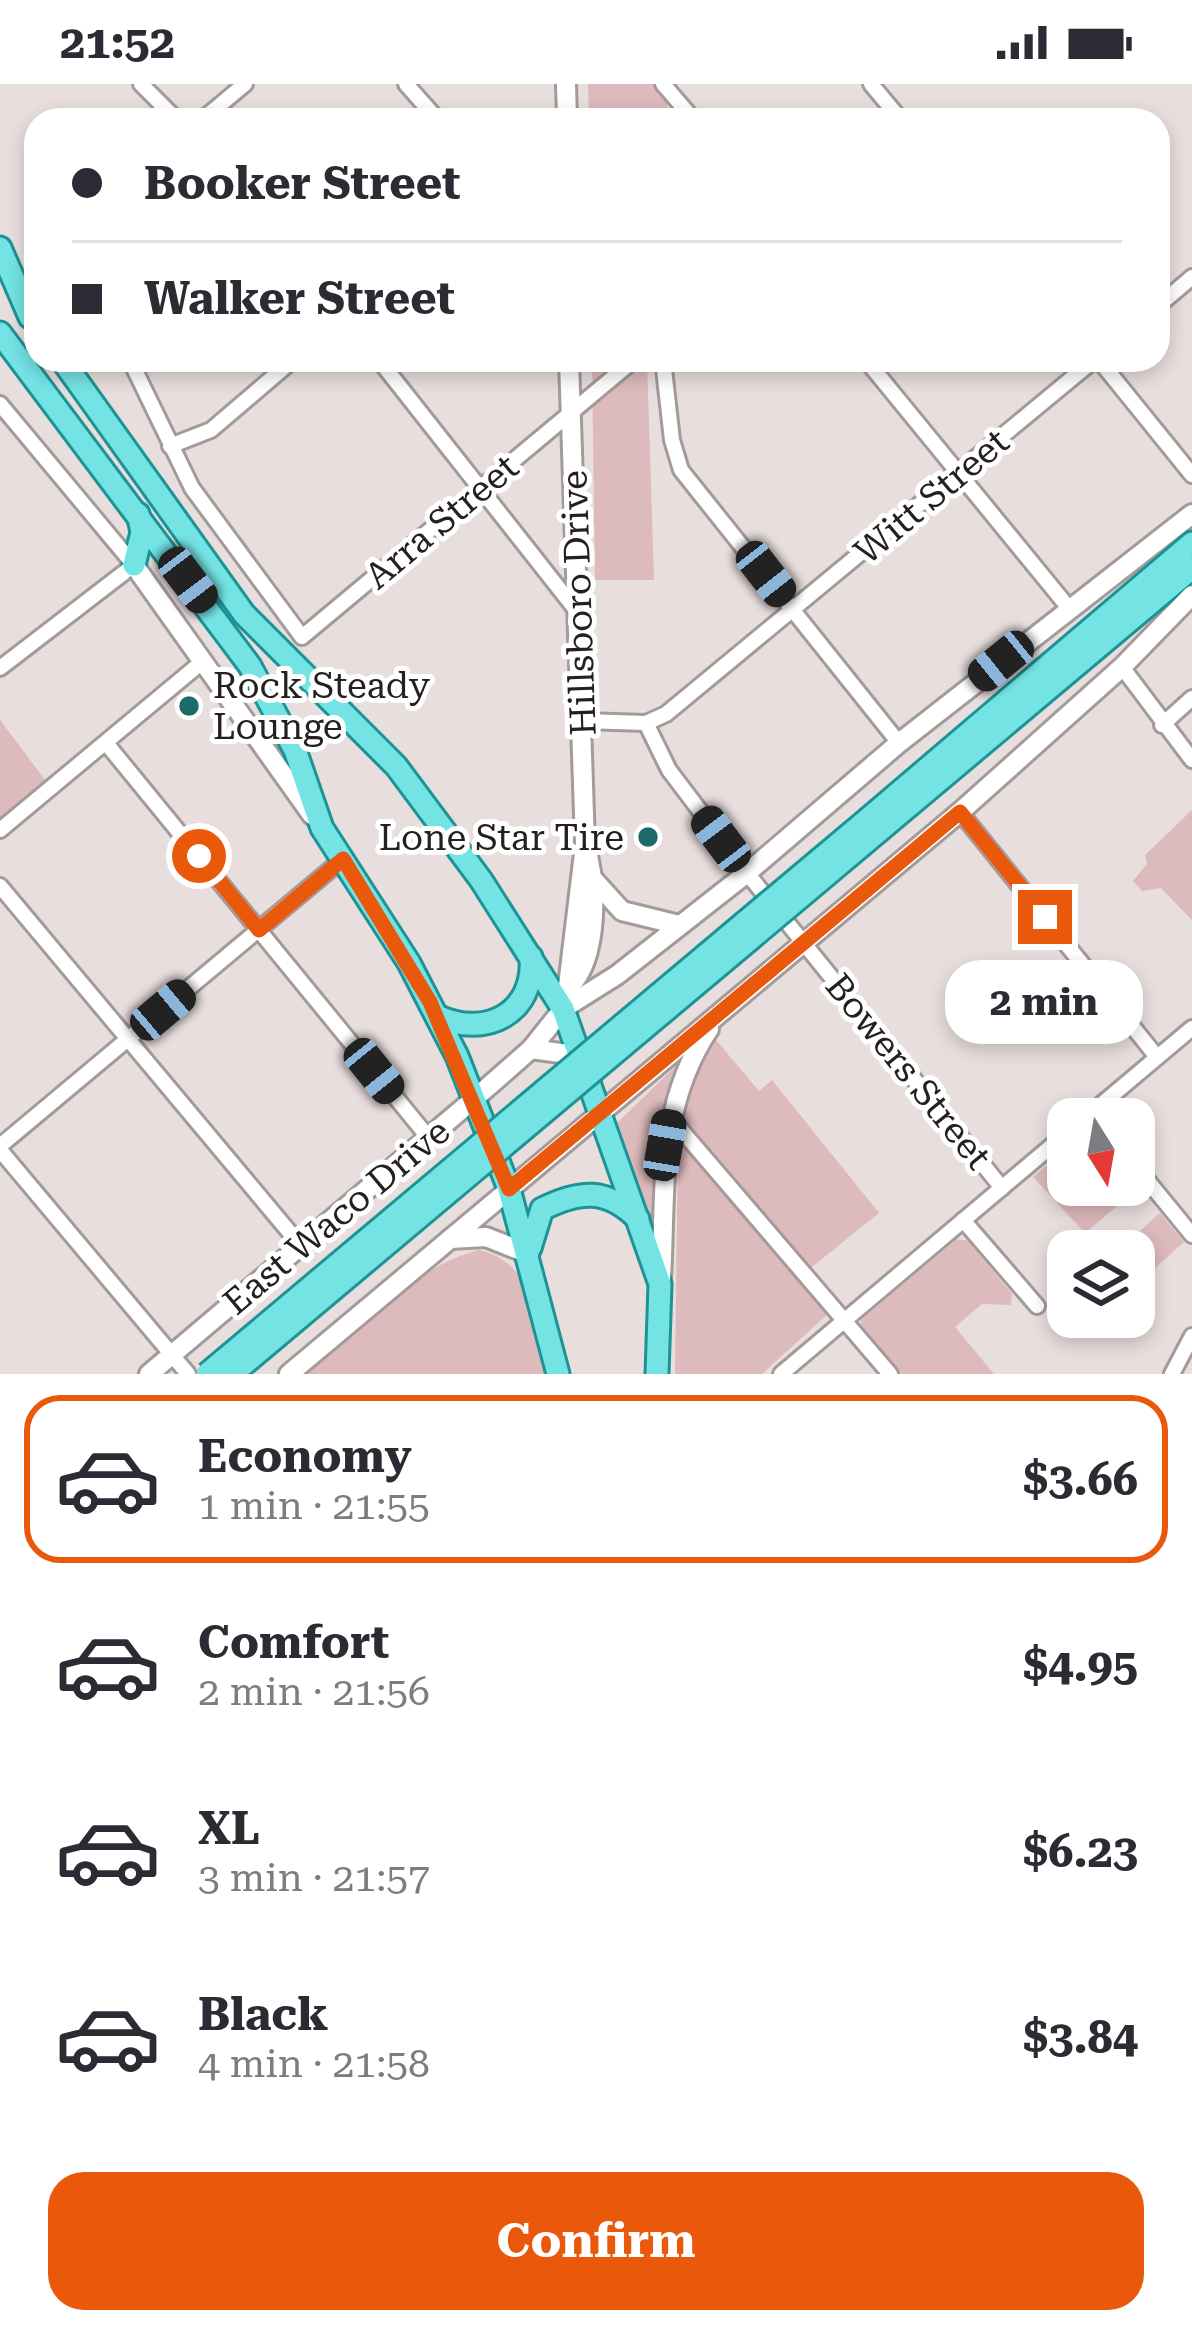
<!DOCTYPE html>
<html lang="en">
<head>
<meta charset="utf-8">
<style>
	:root { --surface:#fff; --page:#f2f2f3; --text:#2b2b33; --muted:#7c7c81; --line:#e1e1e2; --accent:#ea580c }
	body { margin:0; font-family:"Roboto Serif",serif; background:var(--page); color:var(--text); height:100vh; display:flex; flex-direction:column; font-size:45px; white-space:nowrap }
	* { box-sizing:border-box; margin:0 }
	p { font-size:39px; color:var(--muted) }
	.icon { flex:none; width:66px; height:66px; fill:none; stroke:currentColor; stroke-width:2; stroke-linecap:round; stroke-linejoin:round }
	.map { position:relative; height:1290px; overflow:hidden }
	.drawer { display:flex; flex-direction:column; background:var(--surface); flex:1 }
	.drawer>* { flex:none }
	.guide { position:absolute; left:24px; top:24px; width:1146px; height:264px; border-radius:36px; box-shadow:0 6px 18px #0003; display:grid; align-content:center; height:264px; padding:0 48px; background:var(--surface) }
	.needle { width:78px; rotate:169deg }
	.controls { position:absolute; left:1047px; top:1014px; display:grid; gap:24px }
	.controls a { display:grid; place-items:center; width:108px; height:108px; border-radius:24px; background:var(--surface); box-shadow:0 6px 18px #0003; font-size:60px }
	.end { position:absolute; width:54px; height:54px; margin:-27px; border:15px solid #ea580c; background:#fff; box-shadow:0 0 0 6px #fff }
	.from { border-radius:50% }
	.bubble { position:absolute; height:84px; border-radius:36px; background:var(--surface); box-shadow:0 6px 18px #0003; font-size:39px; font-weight:700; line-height:84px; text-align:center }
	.car { position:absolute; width:36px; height:72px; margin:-36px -18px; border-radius:15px; box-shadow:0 0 9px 3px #0007; background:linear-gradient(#222 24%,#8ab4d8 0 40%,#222 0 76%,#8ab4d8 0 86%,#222 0) }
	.guide b { display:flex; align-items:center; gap:42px; height:114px; font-size:45px }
	.guide b+b { border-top:3px solid var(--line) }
	.guide i { width:30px; height:30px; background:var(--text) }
	ul { padding:21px 0 0; list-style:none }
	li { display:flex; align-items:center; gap:36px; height:168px; margin:0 24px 18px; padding:0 24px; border:6px solid transparent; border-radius:36px }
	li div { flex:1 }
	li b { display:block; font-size:45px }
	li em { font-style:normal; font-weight:700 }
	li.current { border-color:var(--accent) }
	li>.icon { width:108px; height:108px; stroke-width:1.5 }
	.button { display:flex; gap:24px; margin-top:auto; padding:24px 48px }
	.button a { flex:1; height:138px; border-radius:36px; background:var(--accent); color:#fff; font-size:48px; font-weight:700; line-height:138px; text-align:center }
	.status { display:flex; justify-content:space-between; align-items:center; height:84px; padding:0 60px; background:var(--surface); direction:ltr }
	.status svg { height:33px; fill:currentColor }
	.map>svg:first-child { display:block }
</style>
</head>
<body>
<div class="status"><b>21:52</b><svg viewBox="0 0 49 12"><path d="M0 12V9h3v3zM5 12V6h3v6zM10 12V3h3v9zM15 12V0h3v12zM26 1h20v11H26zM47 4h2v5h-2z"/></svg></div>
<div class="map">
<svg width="1192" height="1290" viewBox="0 0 1192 1290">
	<rect width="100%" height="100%" fill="#e9dede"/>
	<g fill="#ddbabb">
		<polygon points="588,0 668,0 667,30 672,36 589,36"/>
		<polygon points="592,276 647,276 654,496 595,496"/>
		<polygon points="0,636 48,700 0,740"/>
		<polygon points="1192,726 1192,836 1161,804 1142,807 1133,797 1147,780 1145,771"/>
		<polygon points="716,956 759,1007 772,996 879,1129 807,1187 680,1039 694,996"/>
		<polygon points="680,978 662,1037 656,1165 616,1040"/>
		<polygon points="678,1059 687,1060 829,1229 762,1290 675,1290"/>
		<polygon points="1068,1063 1068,1101 1134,1101 1134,1097 1140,1103 1085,1149 1033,1093"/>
		<polygon points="1160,1129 1184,1158 1134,1203 1134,1167 1117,1167"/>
		<polygon points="957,1155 968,1157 1012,1210 1011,1221 982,1220 955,1243 994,1290 901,1290 861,1244 861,1236"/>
		<path d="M479,1166C537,1180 537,1240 550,1290H306C358,1246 412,1183 479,1166Z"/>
	</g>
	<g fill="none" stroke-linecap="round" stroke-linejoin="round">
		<defs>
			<g id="street">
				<polyline points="141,0 177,36"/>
				<polyline points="406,0 438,36"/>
				<polyline points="663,0 694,36"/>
				<polyline points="871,0 901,36"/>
				<polyline points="202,36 245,0"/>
				<polyline points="1158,222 1192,193"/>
				<polyline points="130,276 192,404 302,553 634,276"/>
				<polyline points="379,276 576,526"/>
				<polyline points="663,276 672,356 681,386 899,659"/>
				<polyline points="866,276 1068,523"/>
				<polyline points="1099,276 1192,391"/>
				<polyline points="0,320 134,481 0,584"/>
				<polyline points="170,362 211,346 293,276"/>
				<polyline points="1122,583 1192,676"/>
				<polyline points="583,637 646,639 666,630 1094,276"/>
				<polyline points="646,639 669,686 747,789 1002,1104"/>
				<polyline points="1162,641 1192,614"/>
				<polyline points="106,659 428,1053"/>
				<polyline points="960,728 1157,973"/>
				<polyline points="0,746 202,578"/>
				<polyline points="0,802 301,1162"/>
				<polyline points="670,1033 890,1290"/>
				<polyline points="1084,1035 1192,944"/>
				<polyline points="0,1062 343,775"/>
				<polyline points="0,1066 188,1290"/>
				<polyline points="1134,1080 1192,1151"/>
				<polyline points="963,1136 1037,1222"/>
				<polyline points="781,1290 1068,1048"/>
				<polyline points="1172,1290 1192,1252"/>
			</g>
			<g id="secondary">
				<polyline points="566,0 567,36"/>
				<polyline points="134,481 312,731"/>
				<polyline points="593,795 622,827 679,841"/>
				<path d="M569,903C599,873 597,800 585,761L569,276"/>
				<polyline points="567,910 585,761"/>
				<polyline points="531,965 575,971"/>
				<polyline points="450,1155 486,1153 529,1170"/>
				<path d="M661,1195C666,1105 657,1023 709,945"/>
				<polyline points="149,1290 474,1015 531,965 563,925 617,891 747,789 899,659 1192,430"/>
				<polyline points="289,1290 960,728 1122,583 1192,511"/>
			</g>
			<g id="primary">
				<polyline points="0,164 30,233"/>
				<polyline points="0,249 250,582 295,666 322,744 409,879 457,972 509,1105 558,1290"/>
				<polyline points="62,276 244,530 396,682 481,796 563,925 660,1200 657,1290"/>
				<polyline points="134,481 142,448 138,430"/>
				<polyline points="869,734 1192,459"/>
				<polyline points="879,747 1192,484"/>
				<path d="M437,932C486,955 535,929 531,873"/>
				<path d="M530,1164L542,1125C580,1106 607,1104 638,1135"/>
			</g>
		</defs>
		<use href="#street" stroke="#a59a9a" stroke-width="20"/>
		<use href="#secondary" stroke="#a59a9a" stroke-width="24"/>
		<use href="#primary" stroke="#1c9394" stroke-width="27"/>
		<use href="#street" stroke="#fff" stroke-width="14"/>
		<use href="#secondary" stroke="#fff" stroke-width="18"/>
		<use href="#primary" stroke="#74e3e4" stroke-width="21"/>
		<defs>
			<g id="primary-bridge">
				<polyline points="207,1290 869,734"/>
				<polyline points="232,1290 879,747"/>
			</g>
		</defs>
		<use href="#primary-bridge" stroke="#1c9394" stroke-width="27" stroke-linecap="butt"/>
		<use href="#primary-bridge" stroke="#74e3e4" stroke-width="21"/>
	</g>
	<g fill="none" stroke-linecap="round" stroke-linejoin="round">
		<polyline stroke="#ea580c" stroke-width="15" points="199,772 259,846 343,775 430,918 509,1105 960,728 1045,833"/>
	</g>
	<g fill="#1d6a6a" stroke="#fff" stroke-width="4.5">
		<circle cx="189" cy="622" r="12"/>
		<circle cx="648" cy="753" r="12"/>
	</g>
	<g text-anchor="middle" stroke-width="10" stroke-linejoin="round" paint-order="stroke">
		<g font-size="36" fill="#242020" stroke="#fff">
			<text transform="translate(931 412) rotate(-40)" y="13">Witt Street</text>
			<text transform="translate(441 437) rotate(-40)" y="13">Arra Street</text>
			<text transform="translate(578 519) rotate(-92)" y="13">Hillsboro Drive</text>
			<text transform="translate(909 987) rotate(51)" y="13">Bowers Street</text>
			<text transform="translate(336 1132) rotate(-40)" y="13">East Waco Drive</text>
		</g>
		<g font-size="36" fill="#242020" stroke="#fff" text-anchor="start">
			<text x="213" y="614">Rock Steady<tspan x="213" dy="41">Lounge</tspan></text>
			<text x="624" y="766" text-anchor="end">Lone Star Tire</text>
		</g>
	</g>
</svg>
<div class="controls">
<a><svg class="needle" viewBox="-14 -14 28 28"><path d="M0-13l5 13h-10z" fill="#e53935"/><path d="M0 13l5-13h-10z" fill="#7c7c81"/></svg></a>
<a><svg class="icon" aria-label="layers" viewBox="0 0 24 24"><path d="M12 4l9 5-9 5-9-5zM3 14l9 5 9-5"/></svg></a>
</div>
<i class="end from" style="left:199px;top:772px"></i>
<i class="end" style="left:1045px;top:833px"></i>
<div class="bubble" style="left:945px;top:876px;width:198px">2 min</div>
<i class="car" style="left:766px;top:490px;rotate:142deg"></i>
<i class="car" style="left:188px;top:496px;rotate:143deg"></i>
<i class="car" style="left:1001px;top:577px;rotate:231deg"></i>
<i class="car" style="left:721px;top:755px;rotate:323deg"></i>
<i class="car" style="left:163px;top:926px;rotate:50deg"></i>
<i class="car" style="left:374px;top:987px;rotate:141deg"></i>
<i class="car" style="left:665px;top:1061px;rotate:10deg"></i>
<div class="guide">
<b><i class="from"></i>Booker Street</b>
<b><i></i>Walker Street</b>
</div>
</div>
<section class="drawer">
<ul>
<li class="current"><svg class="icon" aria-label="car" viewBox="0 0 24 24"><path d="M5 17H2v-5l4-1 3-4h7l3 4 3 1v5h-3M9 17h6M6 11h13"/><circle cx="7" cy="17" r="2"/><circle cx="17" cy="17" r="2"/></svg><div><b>Economy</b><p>1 min · 21:55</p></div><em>$3.66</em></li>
<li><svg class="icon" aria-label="car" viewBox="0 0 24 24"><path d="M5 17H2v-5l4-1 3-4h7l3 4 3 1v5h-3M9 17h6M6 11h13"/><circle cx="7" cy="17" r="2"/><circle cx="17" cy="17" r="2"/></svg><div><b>Comfort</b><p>2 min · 21:56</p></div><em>$4.95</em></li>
<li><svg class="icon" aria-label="car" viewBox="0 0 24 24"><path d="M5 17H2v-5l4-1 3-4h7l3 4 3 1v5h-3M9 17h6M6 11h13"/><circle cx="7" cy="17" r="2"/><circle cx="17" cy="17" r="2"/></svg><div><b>XL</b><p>3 min · 21:57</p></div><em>$6.23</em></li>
<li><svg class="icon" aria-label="car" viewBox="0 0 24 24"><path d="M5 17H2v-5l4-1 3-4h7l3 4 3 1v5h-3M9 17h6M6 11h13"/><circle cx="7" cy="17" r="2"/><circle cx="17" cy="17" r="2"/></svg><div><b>Black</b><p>4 min · 21:58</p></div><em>$3.84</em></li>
</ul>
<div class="button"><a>Confirm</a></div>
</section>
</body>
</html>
